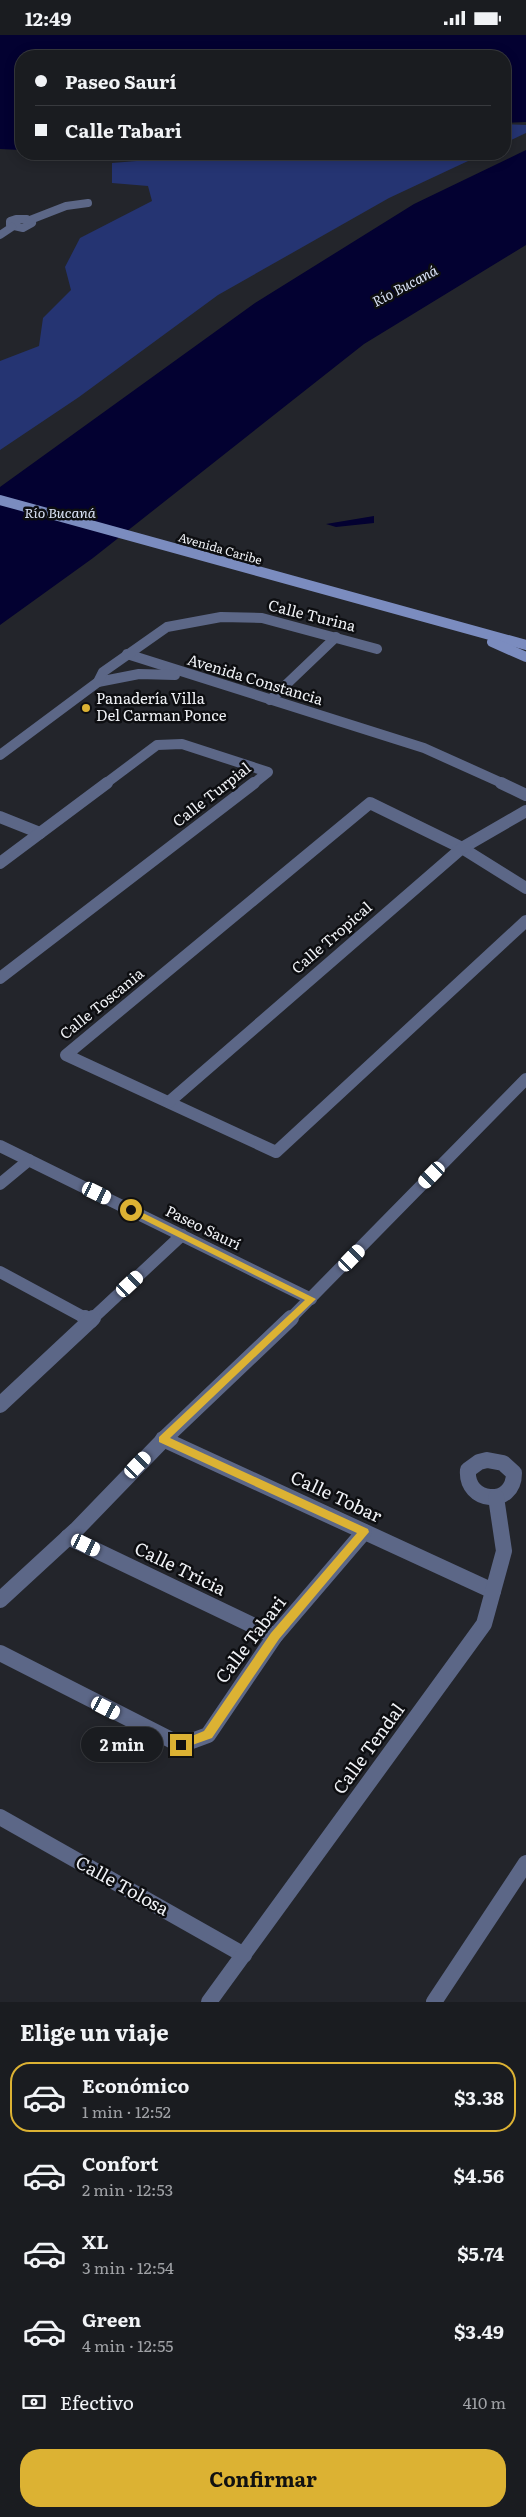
<!DOCTYPE html>
<html lang="es">
<head>
<meta charset="utf-8">
<style>
	:root { --surface:#1a1c20; --page:#27292d; --text:#f1f3f6; --muted:#9fa1a5; --line:#383a3e; --accent:#dcb233 }
	body { margin:0; font-family:Literata,serif; background:var(--page); color:var(--text); height:100vh; display:flex; flex-direction:column; font-size:19px; white-space:nowrap }
	* { box-sizing:border-box; margin:0 }
	p { font-size:16px; color:var(--muted) }
	.icon { flex:none; width:28px; height:28px; fill:none; stroke:currentColor; stroke-width:2; stroke-linecap:round; stroke-linejoin:round }
	.map { position:relative; height:1967px; overflow:hidden }
	.panel { display:flex; flex-direction:column; background:var(--surface); flex:1 }
	.panel>* { flex:none }
	.hud { position:absolute; left:15px; top:15px; width:496px; height:110px; border-radius:20px; box-shadow:0 2px 12px #0003,0 0 0 1px var(--line); display:grid; align-content:center; height:110px; padding:0 20px; background:var(--surface) }
	.end { position:absolute; width:22px; height:22px; margin:-11px; border:6px solid #dcb233; background:#111; box-shadow:0 0 0 2px #111 }
	.from { border-radius:50% }
	.bubble { position:absolute; height:35px; border-radius:18px; background:var(--surface); box-shadow:0 2px 12px #0003,0 0 0 1px var(--line); font-size:16px; font-weight:700; line-height:35px; text-align:center }
	.car { position:absolute; width:15px; height:30px; margin:-15px -8px; border-radius:6px; box-shadow:0 0 4px 1px #0007; background:linear-gradient(#fff 24%,#345 0 40%,#fff 0 76%,#345 0 86%,#fff 0) }
	.hud b { display:flex; align-items:center; gap:18px; height:48px; font-size:19px }
	.hud b+b { border-top:1px solid var(--line) }
	.hud i { width:12px; height:12px; background:var(--text) }
	ul { padding:0; list-style:none }
	li { display:flex; align-items:center; gap:15px; height:70px; margin:0 10px 8px; padding:0 10px; border:2px solid transparent; border-radius:20px }
	li div { flex:1 }
	li b { display:block; font-size:19px }
	li em { font-style:normal; font-weight:700 }
	li.active { border-color:var(--accent) }
	li>.icon { width:45px; height:45px; stroke-width:1.5 }
	h2 { padding:0 20px; font-size:22px; line-height:60px }
	.pay { display:flex; align-items:center; gap:12px; height:55px; padding:0 20px; font-size:19px }
	.pay p { margin-inline-start:auto }
	.button { display:flex; gap:10px; margin-top:auto; padding:10px 20px }
	.button a { flex:1; height:58px; border-radius:20px; background:var(--accent); color:#111; font-size:20px; font-weight:700; line-height:58px; text-align:center }
	.status { display:flex; justify-content:space-between; align-items:center; height:35px; padding:0 25px; background:var(--surface); direction:ltr }
	.status svg { height:14px; fill:currentColor }
	.map>svg:first-child { display:block }
</style>
</head>
<body>
<div class="status"><b>12:49</b><svg viewBox="0 0 49 12"><path d="M0 12V9h3v3zM5 12V6h3v6zM10 12V3h3v9zM15 12V0h3v12zM26 1h20v11H26zM47 4h2v5h-2z"/></svg></div>
<div class="map">
<svg width="526" height="1967" viewBox="0 0 526 1967">
	<rect width="100%" height="100%" fill="#23252b"/>
	<g fill="#253472">
		<polygon points="505,89 526,90 526,98 505,108"/>
		<polygon points="222,119 483,119 389,163 218,260 79,362 0,415 0,326 39,311 43,283 71,255 65,232 80,203 152,166 148,151 112,148 112,128"/>
	</g>
	<g fill="#030131">
		<polygon points="0,0 526,0 526,87 505,88 505,21 21,21 21,115 0,114"/>
		<polygon points="526,115 526,210 364,309 93,523 0,590 0,452 255,268 414,169"/>
		<polygon points="374,481 374,488 336,492 326,489"/>
	</g>
	<g fill="none" stroke-linecap="round" stroke-linejoin="round">
		<g stroke="#5c6787" stroke-width="8">
			<polygon points="16,184 27,184 32,188 23,193 10,190 10,186"/>
			<polyline points="30,185 66,171 88,168"/>
			<polyline points="0,200 12,192"/>
		</g>
		<g stroke="#5c6787" stroke-width="10">
			<polyline points="127,619 424,713 504,749"/>
			<polyline points="98,647 139,639 175,640"/>
			<polyline points="270,665 336,602"/>
			<polyline points="0,720 98,647 103,637 167,592 221,582 262,583 377,614"/>
			<polyline points="105,749 157,710 182,709 268,737 253,749"/>
		</g>
		<g stroke="#5c6787" stroke-width="12">
			<polyline points="501,748 526,760"/>
			<polyline points="0,782 40,798"/>
			<polyline points="0,828 107,748"/>
			<polyline points="526,853 462,813 370,768 66,1020 276,1117 526,886"/>
			<polyline points="0,943 254,748"/>
			<polyline points="169,1067 462,813 526,776"/>
			<polyline points="0,1111 311,1264"/>
			<polyline points="0,1149 29,1125"/>
			<polyline points="0,1237 87,1284"/>
			<polyline points="92,1284 182,1200"/>
			<polyline points="290,1284 526,1044"/>
		</g>
		<g stroke="#5c6787" stroke-width="16">
			<polyline points="85,1283 90,1286"/>
			<polyline points="0,1370 93,1283"/>
			<polyline points="163,1404 493,1556"/>
			<path d="M487,1425L503,1428L514,1438C514,1473 465,1468 468,1435L479,1427Z"/>
			<polyline points="68,1502 275,1601"/>
			<polyline points="0,1565 76,1495 167,1401 291,1283"/>
			<polyline points="0,1618 181,1710 208,1700 275,1601 364,1497"/>
			<polyline points="0,1782 244,1920"/>
			<polyline points="209,1967 484,1589 504,1516 496,1462"/>
			<polyline points="434,1967 526,1828"/>
		</g>
		<g stroke="#7b8cbf" stroke-width="10">
			<polyline points="0,465 526,610"/>
			<polyline points="492,607 526,622"/>
		</g>
	</g>
	<polygon fill="#dcb233" points="131,1172 316,1264 170,1403 368,1494 369,1497 279,1604 212,1703 181,1714 176,1710 177,1707 204,1696 271,1598 357,1498 159,1407 159,1402 305,1265 128,1177 126,1175"/>
	<circle fill="#dcb233" stroke="#0d0e11" stroke-width="2" cx="86" cy="673" r="5"/>
	<g text-anchor="middle" stroke-width="5" stroke-linejoin="round" paint-order="stroke">
		<g font-size="12" fill="#f0f2f6" stroke="#0d0e11">
			<text transform="translate(220 514) rotate(16)" y="4">Avenida Caribe</text>
		</g>
		<g font-size="14" font-style="italic" fill="#d9e1f5" stroke="#0d0e11">
			<text transform="translate(405 251) rotate(-28)" y="5">Río Bucaná</text>
			<text x="60" y="483">Río Bucaná</text>
		</g>
		<g font-size="15" fill="#f0f2f6" stroke="#0d0e11">
			<text transform="translate(312 581) rotate(14)" y="5">Calle Turina</text>
			<text transform="translate(255 645) rotate(17)" y="5">Avenida Constancia</text>
			<text transform="translate(212 760) rotate(-38)" y="5">Calle Turpial</text>
			<text transform="translate(332 903) rotate(-41)" y="5">Calle Tropical</text>
			<text transform="translate(102 969) rotate(-39)" y="5">Calle Toscania</text>
			<text transform="translate(203 1193) rotate(26)" y="5">Paseo Saurí</text>
		</g>
		<g font-size="15" fill="#f0f2f6" stroke="#0d0e11" text-anchor="start">
			<text x="96" y="669">Panadería Villa<tspan x="96" dy="17">Del Carman Ponce</tspan></text>
		</g>
		<g font-size="18" fill="#f0f2f6" stroke="#0d0e11">
			<text transform="translate(336 1462) rotate(25)" y="6">Calle Tobar</text>
			<text transform="translate(180 1534) rotate(26)" y="6">Calle Tricia</text>
			<text transform="translate(251 1605) rotate(-53)" y="6">Calle Tabari</text>
			<text transform="translate(369 1714) rotate(-54)" y="6">Calle Tendal</text>
			<text transform="translate(122 1851) rotate(29)" y="6">Calle Tolosa</text>
		</g>
	</g>
</svg>
<i class="end from" style="left:131px;top:1175px"></i>
<i class="end" style="left:181px;top:1710px"></i>
<div class="bubble" style="left:81px;top:1692px;width:82px">2 min</div>
<i class="car" style="left:432px;top:1140px;rotate:224deg"></i>
<i class="car" style="left:97px;top:1158px;rotate:116deg"></i>
<i class="car" style="left:352px;top:1223px;rotate:44deg"></i>
<i class="car" style="left:130px;top:1249px;rotate:47deg"></i>
<i class="car" style="left:138px;top:1430px;rotate:44deg"></i>
<i class="car" style="left:86px;top:1510px;rotate:116deg"></i>
<i class="car" style="left:106px;top:1673px;rotate:117deg"></i>
<div class="hud">
<b><i class="from"></i>Paseo Saurí</b>
<b><i></i>Calle Tabari</b>
</div>
</div>
<section class="panel">
<h2>Elige un viaje</h2>
<ul>
<li class="active"><svg class="icon" aria-label="car" viewBox="0 0 24 24"><path d="M5 17H2v-5l4-1 3-4h7l3 4 3 1v5h-3M9 17h6M6 11h13"/><circle cx="7" cy="17" r="2"/><circle cx="17" cy="17" r="2"/></svg><div><b>Económico</b><p>1 min · 12:52</p></div><em>$3.38</em></li>
<li><svg class="icon" aria-label="car" viewBox="0 0 24 24"><path d="M5 17H2v-5l4-1 3-4h7l3 4 3 1v5h-3M9 17h6M6 11h13"/><circle cx="7" cy="17" r="2"/><circle cx="17" cy="17" r="2"/></svg><div><b>Confort</b><p>2 min · 12:53</p></div><em>$4.56</em></li>
<li><svg class="icon" aria-label="car" viewBox="0 0 24 24"><path d="M5 17H2v-5l4-1 3-4h7l3 4 3 1v5h-3M9 17h6M6 11h13"/><circle cx="7" cy="17" r="2"/><circle cx="17" cy="17" r="2"/></svg><div><b>XL</b><p>3 min · 12:54</p></div><em>$5.74</em></li>
<li><svg class="icon" aria-label="car" viewBox="0 0 24 24"><path d="M5 17H2v-5l4-1 3-4h7l3 4 3 1v5h-3M9 17h6M6 11h13"/><circle cx="7" cy="17" r="2"/><circle cx="17" cy="17" r="2"/></svg><div><b>Green</b><p>4 min · 12:55</p></div><em>$3.49</em></li>
</ul>
<div class="pay"><svg class="icon" aria-label="cash" viewBox="0 0 24 24"><path d="M3 7h18v10H3z"/><circle cx="12" cy="12" r="2"/></svg>Efectivo<p>410 m</p></div>
<div class="button"><a>Confirmar</a></div>
</section>
</body>
</html>
